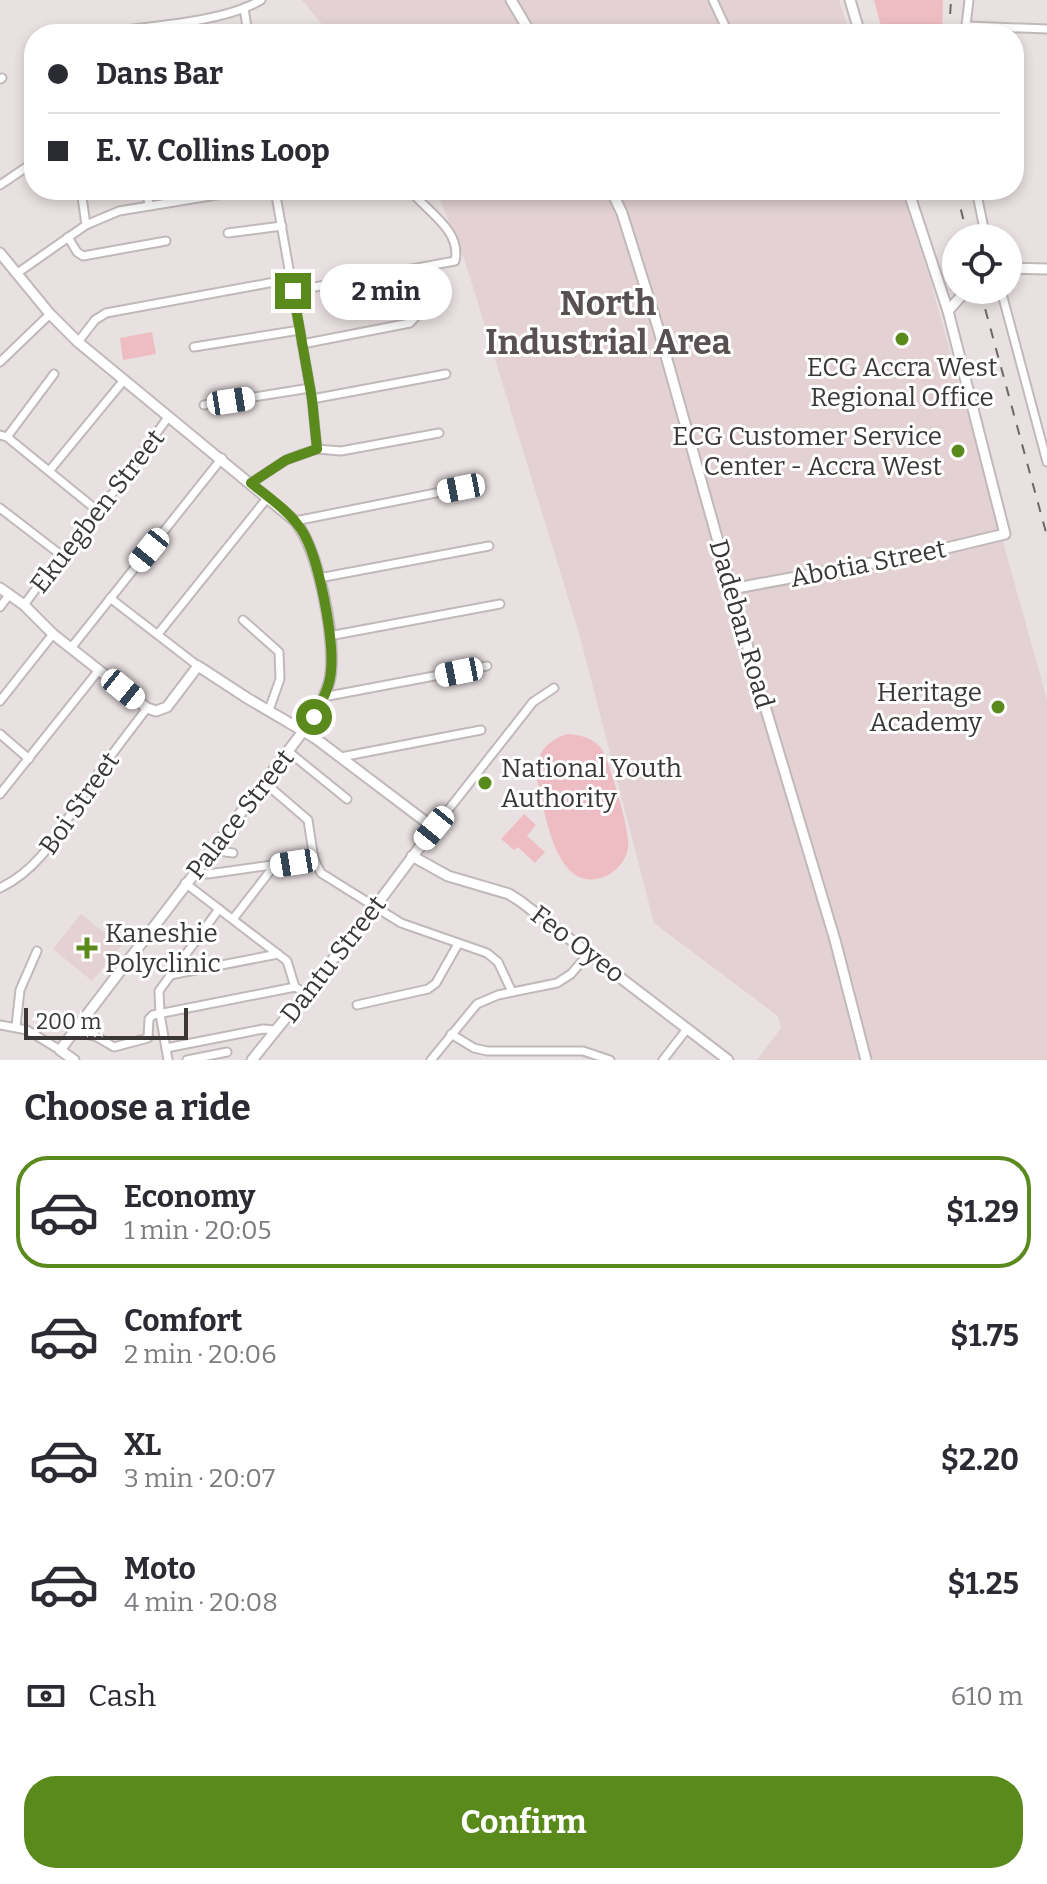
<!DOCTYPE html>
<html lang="en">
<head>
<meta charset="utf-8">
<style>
	:root { --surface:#fff; --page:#f7f7f7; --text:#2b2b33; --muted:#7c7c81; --line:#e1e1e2; --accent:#5a891c }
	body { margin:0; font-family:Bitter,serif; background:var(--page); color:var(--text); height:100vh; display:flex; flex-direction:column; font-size:30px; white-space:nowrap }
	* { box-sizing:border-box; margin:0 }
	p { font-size:26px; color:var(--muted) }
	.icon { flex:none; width:44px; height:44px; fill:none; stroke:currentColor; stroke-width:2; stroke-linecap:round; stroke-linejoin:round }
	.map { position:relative; height:1060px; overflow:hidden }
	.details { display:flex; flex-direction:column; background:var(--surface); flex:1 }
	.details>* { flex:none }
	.hud { position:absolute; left:24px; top:24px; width:1000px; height:176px; border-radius:32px; box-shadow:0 4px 12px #0003; display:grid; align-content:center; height:176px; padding:0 24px; background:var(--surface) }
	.controls { position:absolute; left:942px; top:224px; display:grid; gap:16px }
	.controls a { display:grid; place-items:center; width:80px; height:80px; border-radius:50%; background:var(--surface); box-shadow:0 4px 12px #0003; font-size:40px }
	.scale { position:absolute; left:24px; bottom:20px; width:164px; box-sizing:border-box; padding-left:8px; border:4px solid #3b3737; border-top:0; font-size:22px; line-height:28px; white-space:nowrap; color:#3b3737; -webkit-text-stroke:6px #fff; paint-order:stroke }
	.end { position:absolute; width:36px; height:36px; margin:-18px; border:10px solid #5a891c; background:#fff; box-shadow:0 0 0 4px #fff }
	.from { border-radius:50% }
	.bubble { position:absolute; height:56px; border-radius:28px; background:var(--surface); box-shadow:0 4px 12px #0003; font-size:26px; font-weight:700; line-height:56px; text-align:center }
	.car { position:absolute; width:24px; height:48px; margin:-24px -12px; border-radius:10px; box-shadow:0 0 6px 2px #0007; background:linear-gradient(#fff 24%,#345 0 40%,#fff 0 76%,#345 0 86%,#fff 0) }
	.hud b { display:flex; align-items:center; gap:28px; height:76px; font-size:30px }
	.hud b+b { border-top:2px solid var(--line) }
	.hud i { width:20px; height:20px; background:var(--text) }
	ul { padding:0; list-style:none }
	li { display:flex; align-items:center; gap:24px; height:112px; margin:0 16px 12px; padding:0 8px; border:4px solid transparent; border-radius:32px }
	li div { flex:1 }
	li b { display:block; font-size:30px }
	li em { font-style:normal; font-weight:700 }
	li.current { border-color:var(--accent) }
	li>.icon { width:72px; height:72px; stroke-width:1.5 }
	h2 { padding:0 24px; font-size:36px; line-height:96px }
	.pay { display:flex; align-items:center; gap:20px; height:88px; padding:0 24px; font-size:30px }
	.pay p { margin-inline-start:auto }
	.action { display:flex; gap:16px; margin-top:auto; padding:16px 24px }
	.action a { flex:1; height:92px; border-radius:32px; background:var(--accent); color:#fff; font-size:32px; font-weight:700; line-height:92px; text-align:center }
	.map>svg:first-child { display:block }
</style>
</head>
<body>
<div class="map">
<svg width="1047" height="1060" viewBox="0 0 1047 1060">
	<rect width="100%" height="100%" fill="#e9e0e1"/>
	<g fill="#e3d1d3">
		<polygon points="302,0 839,0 850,34 330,34"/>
		<polygon points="436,190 901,190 930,279 1047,700 1047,1060 757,1060 781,1028 778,1016 654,923 579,633 465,261"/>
		<polygon points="81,914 121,946 92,981 53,949"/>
	</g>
	<g fill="#edbdc3">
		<polygon points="874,0 943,0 942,34 883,34"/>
		<polygon points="152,332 156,354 123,360 120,338"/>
		<path d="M568,734C581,735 593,738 601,748C609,758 631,835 628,848C626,860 617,871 606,876C554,898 545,808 536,776C536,753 547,740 568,734Z"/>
		<polygon points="524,814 536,825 527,836 545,852 535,863 518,847 514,850 501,839"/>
	</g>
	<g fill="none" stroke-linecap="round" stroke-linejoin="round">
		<defs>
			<g id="street">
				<polyline points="713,0 725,26 720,34"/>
				<polyline points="244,8 248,34"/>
				<polyline points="966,26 1047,29"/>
				<path d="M91,34C138,27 221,24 261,0"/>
				<polyline points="965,34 969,0"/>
				<polyline points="0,79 2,78"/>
				<polyline points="0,185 34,162"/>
				<polyline points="81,190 86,225"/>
				<polyline points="146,190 149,204"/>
				<polyline points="275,190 312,399 317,449"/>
				<polyline points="976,190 986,238"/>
				<polyline points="228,233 282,226"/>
				<polyline points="68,237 77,252 83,256 166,241"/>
				<polyline points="16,274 86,225 119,211 247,190"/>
				<polyline points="1001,290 1047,462"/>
				<path d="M293,291L455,261C462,230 426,211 410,190"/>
				<polyline points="78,342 95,320 106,313 291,279"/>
				<polyline points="302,344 410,323 420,312 426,298"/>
				<polyline points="194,347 300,330"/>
				<polyline points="0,362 50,314"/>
				<polyline points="312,399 446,374"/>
				<polyline points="204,405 310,388"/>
				<polyline points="0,435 7,437 99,512"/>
				<polyline points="7,437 54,374"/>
				<polyline points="50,470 124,380"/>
				<polyline points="251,483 286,460 305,453 317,449 341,451 439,433"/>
				<polyline points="0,508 61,555"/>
				<polyline points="295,521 461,488"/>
				<polyline points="319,578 489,546"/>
				<polyline points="110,598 198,666"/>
				<polyline points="24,605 61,555 99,512 169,416"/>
				<polyline points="0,607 9,595"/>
				<polyline points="243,620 279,652 280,679 269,710"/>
				<polyline points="158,634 268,497"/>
				<polyline points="329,636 500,604"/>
				<polyline points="71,648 222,458"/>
				<polyline points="323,697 487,666"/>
				<polyline points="0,701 53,634"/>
				<polyline points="0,734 29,759"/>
				<polyline points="289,752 347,799"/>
				<polyline points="341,757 481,730"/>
				<polyline points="265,783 308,820 314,859 321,873 401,923 487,953 498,962 512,992"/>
				<polyline points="0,794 99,670"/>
				<polyline points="434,828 533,702 554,688"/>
				<polyline points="212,850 233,853"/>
				<polyline points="194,872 208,874 314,859"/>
				<polyline points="185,883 287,961 295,987 306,993"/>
				<path d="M0,888C42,868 60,829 85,792C104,764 126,736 147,708"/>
				<polyline points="233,919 274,866"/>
				<polyline points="170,975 278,954"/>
				<polyline points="357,1005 428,989 436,983 458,944"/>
				<polyline points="0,1025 27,1030 60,1050"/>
				<polyline points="16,1026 20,990 37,951"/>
				<polyline points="74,1031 97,1037 114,1047 148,1038 149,1019 153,1015 295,987"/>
				<polyline points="451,1034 474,1048 487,1051 583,1051 610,1060"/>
				<polyline points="166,1048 263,1029 276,1030"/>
				<polyline points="168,1060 160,1014 159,991 219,909"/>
				<polyline points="187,1060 227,1052"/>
				<polyline points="431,1060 477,1004 498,995 557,983 571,974 590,952"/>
				<polyline points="663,1060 687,1029"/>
			</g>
			<g id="secondary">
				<polyline points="511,0 531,34"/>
				<polyline points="850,0 860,34"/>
				<polyline points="611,190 622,213 659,331 755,673 835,940 866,1060"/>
				<path d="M0,253L50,314L78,342L295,521C319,551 334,633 331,671C330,686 321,703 314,717L60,1050L74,1060"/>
				<polyline points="1008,268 1047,269"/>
				<polyline points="948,311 962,295 972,290"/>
				<polyline points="0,588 24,605 53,634 147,708 156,711 167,707 198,666 247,698 315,738 434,828 375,907 252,1060"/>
				<polyline points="731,589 926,553 1005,534 948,311 908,190"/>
				<polyline points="412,856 448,876 509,894 520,901 728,1060"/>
			</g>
		</defs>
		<use href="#street" stroke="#c1b8b9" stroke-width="11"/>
		<use href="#secondary" stroke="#c1b8b9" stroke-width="13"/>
		<use href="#street" stroke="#fff" stroke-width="7"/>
		<use href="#secondary" stroke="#fff" stroke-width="9"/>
		<g stroke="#6d6868" stroke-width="2" stroke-dasharray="10 10" stroke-linecap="butt">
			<polyline points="949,34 951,0"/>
			<polyline points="956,190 968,238"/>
			<polyline points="980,290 1047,536"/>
		</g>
	</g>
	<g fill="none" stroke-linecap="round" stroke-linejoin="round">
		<path stroke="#5a891c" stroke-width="10" d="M293,291L312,399L317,449L286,460L251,483C268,497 288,510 301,529C319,556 334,638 331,671C330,687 321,703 314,717"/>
	</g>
	<g fill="#5a891c" stroke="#fff" stroke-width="3">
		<circle cx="902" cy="339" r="8"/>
		<circle cx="958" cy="451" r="8"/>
		<circle cx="998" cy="707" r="8"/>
		<circle cx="485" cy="783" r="8"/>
		<path d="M83 936h8v8h8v8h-8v8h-8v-8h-8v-8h8z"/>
	</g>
	<g text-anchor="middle" stroke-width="6" stroke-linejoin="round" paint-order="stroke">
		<g font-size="26" fill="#3b3737" stroke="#fff" text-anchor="end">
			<text x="902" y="376" text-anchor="middle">ECG Accra West<tspan x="902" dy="30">Regional Office</tspan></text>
			<text x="942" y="445">ECG Customer Service<tspan x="942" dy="30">Center - Accra West</tspan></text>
			<text x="982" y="701">Heritage<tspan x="982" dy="30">Academy</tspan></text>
			<text x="501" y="777" text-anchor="start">National Youth<tspan x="501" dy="30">Authority</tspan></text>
			<text x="105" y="942" text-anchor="start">Kaneshie<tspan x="105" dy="30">Polyclinic</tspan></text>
		</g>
		<g font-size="26" fill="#3b3737" stroke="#fff">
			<text transform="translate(97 511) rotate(-52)" y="9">Ekuegben Street</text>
			<text transform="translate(868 563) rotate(-11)" y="9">Abotia Street</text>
			<text transform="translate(742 624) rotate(74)" y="9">Dadeban Road</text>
			<text transform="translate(79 803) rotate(-55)" y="9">Boi Street</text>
			<text transform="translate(240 814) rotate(-52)" y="9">Palace Street</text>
			<text transform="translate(578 944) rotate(37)" y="9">Feo Oyeo</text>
			<text transform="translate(333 959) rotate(-52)" y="9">Dantu Street</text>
		</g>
		<g font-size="34" font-weight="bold" fill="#585051" stroke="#fff">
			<text x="608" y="315">North<tspan x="608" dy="39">Industrial Area</tspan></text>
		</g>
	</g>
</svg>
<div class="controls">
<a><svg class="icon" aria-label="locate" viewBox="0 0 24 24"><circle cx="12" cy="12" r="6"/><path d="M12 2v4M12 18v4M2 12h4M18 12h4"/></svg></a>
</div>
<div class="scale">200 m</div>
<i class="end from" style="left:314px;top:717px"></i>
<i class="end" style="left:293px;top:291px"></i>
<div class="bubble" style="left:320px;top:264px;width:132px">2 min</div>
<i class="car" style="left:231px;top:401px;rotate:81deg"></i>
<i class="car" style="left:461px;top:488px;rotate:259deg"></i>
<i class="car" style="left:149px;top:550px;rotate:219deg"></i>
<i class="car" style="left:459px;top:672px;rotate:259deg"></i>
<i class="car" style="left:123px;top:689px;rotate:129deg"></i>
<i class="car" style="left:434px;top:828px;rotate:219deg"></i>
<i class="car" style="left:294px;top:863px;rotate:261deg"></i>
<div class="hud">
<b><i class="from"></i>Dans Bar</b>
<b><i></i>E. V. Collins Loop</b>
</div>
</div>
<section class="details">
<h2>Choose a ride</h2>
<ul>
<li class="current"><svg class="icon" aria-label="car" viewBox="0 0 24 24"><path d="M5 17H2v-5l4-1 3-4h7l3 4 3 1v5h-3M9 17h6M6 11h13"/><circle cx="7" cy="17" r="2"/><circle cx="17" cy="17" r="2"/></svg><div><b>Economy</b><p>1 min · 20:05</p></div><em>$1.29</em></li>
<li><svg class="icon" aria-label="car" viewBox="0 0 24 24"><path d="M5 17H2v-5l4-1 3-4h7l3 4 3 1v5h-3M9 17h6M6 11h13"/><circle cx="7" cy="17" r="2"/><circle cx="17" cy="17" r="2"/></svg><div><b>Comfort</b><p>2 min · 20:06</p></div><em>$1.75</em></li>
<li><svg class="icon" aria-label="car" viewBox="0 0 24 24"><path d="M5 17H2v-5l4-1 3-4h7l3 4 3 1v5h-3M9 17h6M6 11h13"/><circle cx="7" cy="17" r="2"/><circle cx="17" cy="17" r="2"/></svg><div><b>XL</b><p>3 min · 20:07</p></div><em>$2.20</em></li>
<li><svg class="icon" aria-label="car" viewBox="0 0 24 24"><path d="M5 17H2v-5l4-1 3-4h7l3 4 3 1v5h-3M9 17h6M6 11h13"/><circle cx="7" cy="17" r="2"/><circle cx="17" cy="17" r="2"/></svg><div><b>Moto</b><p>4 min · 20:08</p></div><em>$1.25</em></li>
</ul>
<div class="pay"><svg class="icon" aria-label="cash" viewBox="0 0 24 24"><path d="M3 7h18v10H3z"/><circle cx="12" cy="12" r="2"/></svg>Cash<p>610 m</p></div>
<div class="action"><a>Confirm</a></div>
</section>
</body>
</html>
